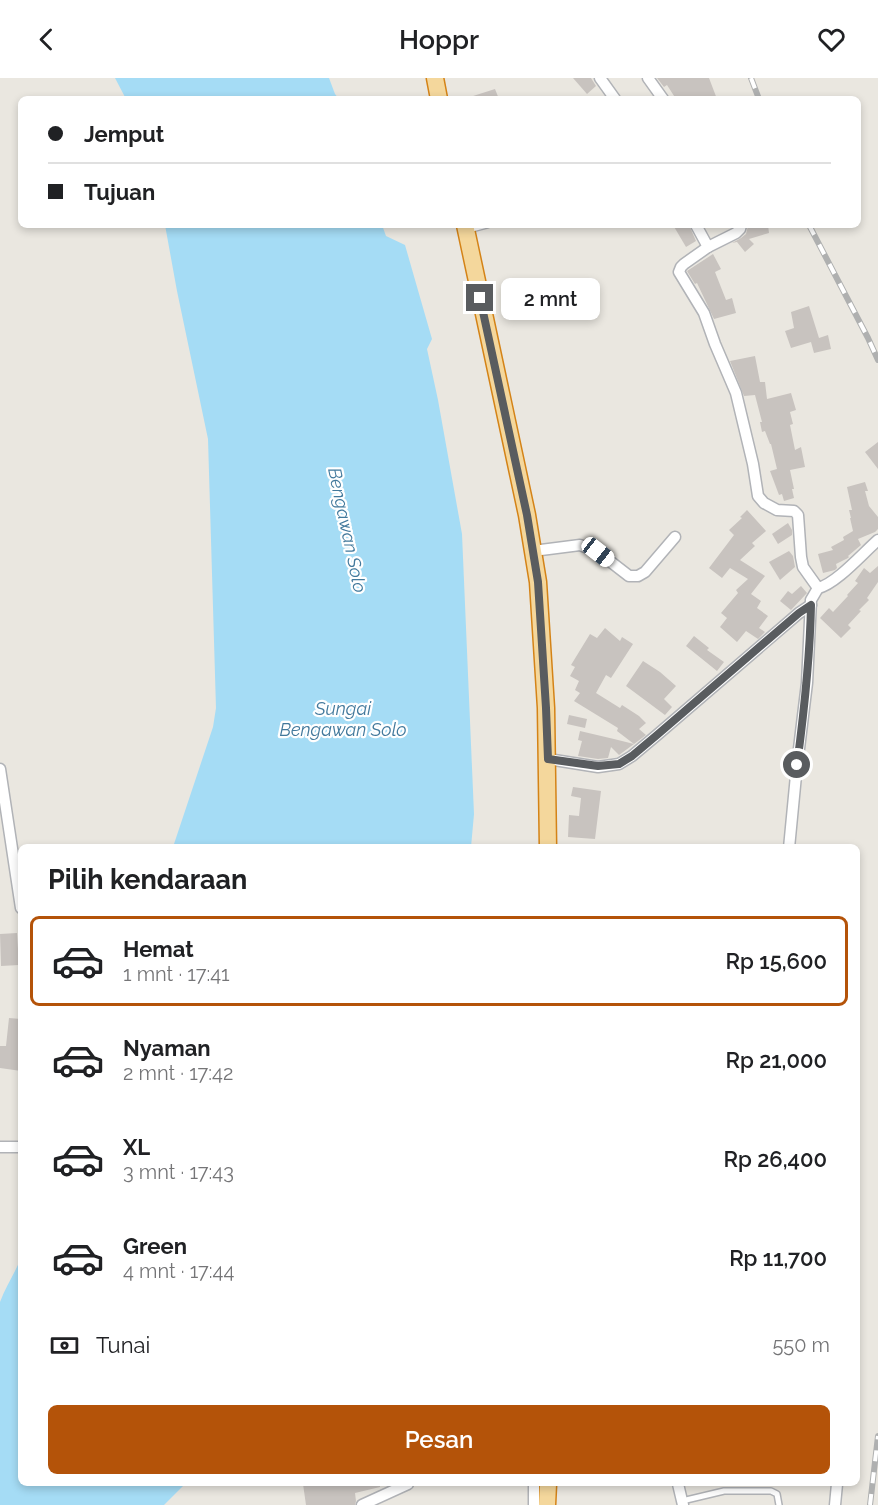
<!DOCTYPE html>
<html lang="id">
<head>
<meta charset="utf-8">
<style>
	:root { --surface:#fff; --page:#f2f2f2; --text:#202124; --muted:#757577; --line:#e0e0e0; --accent:#b45309 }
	body { margin:0; font-family:Raleway,sans-serif; background:var(--page); color:var(--text); height:100vh; display:flex; flex-direction:column; font-size:22px; white-space:nowrap }
	* { box-sizing:border-box; margin:0 }
	p { font-size:20px; color:var(--muted) }
	.icon { flex:none; width:33px; height:33px; fill:none; stroke:currentColor; stroke-width:2; stroke-linecap:round; stroke-linejoin:round }
	.map { position:relative; flex:1; overflow:hidden }
	.sheet { position:absolute; left:18px; top:766px; width:842px; height:642px; display:flex; flex-direction:column; background:var(--surface); border-radius:9px; box-shadow:0 3px 9px #0003 }
	.sheet>* { flex:none }
	.guide { position:absolute; left:18px; top:18px; width:843px; height:132px; border-radius:9px; box-shadow:0 3px 9px #0003; display:grid; align-content:center; height:132px; padding:0 30px; background:var(--surface) }
	.end { position:absolute; width:27px; height:27px; margin:-14px; border:8px solid #595c5f; background:#fff; box-shadow:0 0 0 3px #fff }
	.from { border-radius:50% }
	.bubble { position:absolute; height:42px; border-radius:9px; background:var(--surface); box-shadow:0 3px 9px #0003; font-size:20px; font-weight:600; line-height:42px; text-align:center }
	.car { position:absolute; width:18px; height:36px; margin:-18px -9px; border-radius:8px; box-shadow:0 0 4px 2px #0007; background:linear-gradient(#fff 24%,#345 0 40%,#fff 0 76%,#345 0 86%,#fff 0) }
	.guide b { display:flex; align-items:center; gap:21px; height:57px; font-size:22px }
	.guide b+b { border-top:2px solid var(--line) }
	.guide i { width:15px; height:15px; background:var(--text) }
	ul { padding:0; list-style:none }
	li { display:flex; align-items:center; gap:18px; height:90px; margin:0 12px 9px; padding:0 18px; border:3px solid transparent; border-radius:9px }
	li div { flex:1 }
	li b { display:block; font-size:22px }
	li em { font-style:normal; font-weight:600 }
	li.current { border-color:var(--accent) }
	li>.icon { width:54px; height:54px; stroke-width:1.5 }
	h2 { padding:0 30px; font-size:27px; line-height:72px }
	.pay { display:flex; align-items:center; gap:15px; height:66px; padding:0 30px; font-size:22px }
	.pay p { margin-inline-start:auto }
	.action { display:flex; gap:12px; margin-top:auto; padding:12px 30px }
	.action a { flex:1; height:69px; border-radius:9px; background:var(--accent); color:#fff; font-size:24px; font-weight:600; line-height:69px; text-align:center }
	header { display:flex; justify-content:space-between; align-items:center; height:78px; padding:0 30px; background:var(--surface); font-size:27px; font-weight:600 }
	.map>svg:first-child { display:block }
</style>
</head>
<body>
<header><svg class="icon" aria-label="back" viewBox="0 0 24 24"><path d="M15 5l-7 7 7 7"/></svg>Hoppr<svg class="icon" aria-label="heart" viewBox="0 0 24 24"><path d="M12 20l-8-8c-3-5 5-10 8-4 3-6 11-1 8 4z"/></svg></header>
<div class="map">
<svg width="878" height="1427" viewBox="0 0 878 1427">
	<rect width="100%" height="100%" fill="#eae7e0"/>
	<g fill="#a5dcf5">
		<polygon points="115,0 329,0 335,16 339,21 126,21"/>
		<polygon points="165,147 382,147 386,158 405,167 432,261 427,271 438,322 462,456 474,736 471,769 173,769 213,649 216,630 208,361 177,213"/>
		<path d="M21,1180V1406H185L164,1427H0V1224C6,1208 15,1195 21,1180Z"/>
	</g>
	<g fill="#c8c3bf">
		<polygon points="573,0 591,0 596,8 587,16"/>
		<polygon points="657,0 709,0 717,21 676,21 667,7 664,9"/>
		<polygon points="495,11 499,21 470,21 470,19"/>
		<polygon points="673,147 689,147 696,163 686,169"/>
		<polygon points="752,147 768,147 769,155 749,161 754,166 745,174 737,164 732,165 741,160 746,156 748,148"/>
		<polygon points="713,176 721,191 715,194 726,222 732,220 736,235 714,241 697,205 695,206 687,193"/>
		<polygon points="809,228 819,260 828,257 831,271 814,275 811,264 791,270 785,253 794,250 791,234"/>
		<polygon points="755,278 760,304 765,304 767,321 791,315 796,332 790,334 793,346 790,347 795,372 801,369 805,389 790,392 794,411 792,411 794,420 784,423 782,416 779,417 770,393 777,391 771,366 770,366 765,353 762,354 760,344 762,344 755,317 744,318 730,283"/>
		<polygon points="878,364 878,391 865,374"/>
		<polygon points="865,404 868,413 865,413 869,428 878,439 878,451 875,454 858,461 861,467 848,478 849,479 848,480 836,486 837,490 835,492 823,495 818,476 833,472 831,469 844,462 843,459 853,453 850,440 851,440 849,432 852,432 847,409"/>
		<polygon points="747,432 766,453 752,465 755,468 740,482 765,498 751,516 761,523 757,530 768,538 759,550 765,554 758,561 746,553 737,564 720,549 727,540 721,535 738,515 736,512 748,501 730,490 722,500 709,490 734,457 729,452 742,440 740,439"/>
		<polygon points="788,445 792,452 792,457 778,466 772,456"/>
		<polygon points="789,473 793,478 795,489 780,502 769,484"/>
		<polygon points="878,488 878,504 867,520 869,522 859,532 861,533 848,547 851,550 841,560 820,540 829,530 833,534 848,518 847,517 858,505 855,503 864,490 870,495"/>
		<polygon points="801,508 807,515 791,532 780,523 788,513 792,516"/>
		<polygon points="605,550 620,563 622,559 633,566 611,600 606,597 596,615 620,630 622,627 639,638 646,645 639,651 646,657 634,666 617,653 618,650 574,623 580,615 575,612 579,603 570,598 575,589 571,587 590,556 597,560"/>
		<polygon points="694,558 709,570 707,572 724,584 717,593 686,568"/>
		<polygon points="643,583 660,594 676,608 664,621 672,629 665,637 626,608"/>
		<polygon points="569,637 587,641 585,650 567,646"/>
		<polygon points="580,653 614,661 634,666 619,677 611,669 608,680 598,681 578,678 582,663 578,662"/>
		<polygon points="573,709 601,713 595,761 568,759 569,737 579,738 581,720 571,718"/>
		<polygon points="17,855 19,887 1,888 0,856"/>
		<polygon points="9,940 21,941 21,993 0,990 0,968 6,968"/>
		<polygon points="303,1406 380,1406 380,1409 355,1415 356,1423 355,1427 306,1427"/>
	</g>
	<g fill="none" stroke-linecap="round" stroke-linejoin="round">
		<defs>
			<g id="service">
				<polyline points="468,152 487,147"/>
				<polyline points="682,1423 724,1413 771,1413 777,1416 779,1427"/>
			</g>
			<g id="minor">
				<polyline points="600,0 615,21"/>
				<polyline points="648,0 663,21"/>
				<polyline points="696,147 708,169"/>
				<path d="M741,147L740,151L736,155L708,169L684,186L681,189L679,194L704,235L715,266L736,315L753,386L758,418L764,425L777,432L794,433L798,437L801,479L803,489L818,510C836,506 863,475 878,462"/>
				<polyline points="533,473 580,467 598,474 629,498 638,498 645,494 675,459"/>
				<polyline points="548,681 598,689 619,686 632,678 657,657 799,535 811,527"/>
				<polyline points="0,691 21,830"/>
				<polyline points="789,770 797,687 807,605 811,522 818,510"/>
				<polyline points="0,1069 21,1069"/>
				<polyline points="678,1406 683,1427"/>
				<polyline points="362,1427 408,1406"/>
				<polyline points="534,1427 534,1406"/>
				<polyline points="835,1427 837,1406"/>
			</g>
			<g id="trunk">
				<polyline points="435,0 439,21"/>
				<polyline points="465,147 527,437 538,504 546,630 548,770"/>
				<polyline points="547,1427 548,1406"/>
			</g>
		</defs>
		<use href="#service" stroke="#b1b3b7" stroke-width="8"/>
		<use href="#minor" stroke="#b1b3b7" stroke-width="13"/>
		<use href="#trunk" stroke="#d48317" stroke-width="19"/>
		<use href="#service" stroke="#fff" stroke-width="5"/>
		<use href="#minor" stroke="#fff" stroke-width="10"/>
		<use href="#trunk" stroke="#f4d79c" stroke-width="16"/>
		<defs>
			<g id="rail">
				<polyline points="751,0 759,21"/>
				<polyline points="809,147 868,260 878,282"/>
				<polyline points="870,1427 878,1358"/>
			</g>
		</defs>
		<use href="#rail" stroke="#afb0b0" stroke-width="6"/>
		<use href="#rail" stroke="#fff" stroke-width="4" stroke-dasharray="11" stroke-linecap="butt"/>
	</g>
	<g fill="none" stroke-linecap="round" stroke-linejoin="round">
		<path stroke="#595c5f" stroke-width="8" d="M480,220L527,437L538,504L546,630L548,681L598,688L619,686L632,678L657,657L799,535L811,527C810,581 804,634 797,687"/>
	</g>
	<g text-anchor="middle" stroke-width="4.5" stroke-linejoin="round" paint-order="stroke">
		<g font-size="18" font-style="italic" fill="#42799c" stroke="#fff">
			<text transform="translate(347 452) rotate(78)" y="6">Bengawan Solo</text>
			<text x="343" y="637">Sungai<tspan x="343" dy="21">Bengawan Solo</tspan></text>
		</g>
	</g>
</svg>
<i class="end from" style="left:797px;top:687px"></i>
<i class="end" style="left:480px;top:220px"></i>
<div class="bubble" style="left:501px;top:200px;width:99px">2 mnt</div>
<i class="car" style="left:598px;top:474px;rotate:128deg"></i>
<div class="guide">
<b><i class="from"></i>Jemput</b>
<b><i></i>Tujuan</b>
</div>
<section class="sheet">
<h2>Pilih kendaraan</h2>
<ul>
<li class="current"><svg class="icon" aria-label="car" viewBox="0 0 24 24"><path d="M5 17H2v-5l4-1 3-4h7l3 4 3 1v5h-3M9 17h6M6 11h13"/><circle cx="7" cy="17" r="2"/><circle cx="17" cy="17" r="2"/></svg><div><b>Hemat</b><p>1 mnt · 17:41</p></div><em>Rp 15,600</em></li>
<li><svg class="icon" aria-label="car" viewBox="0 0 24 24"><path d="M5 17H2v-5l4-1 3-4h7l3 4 3 1v5h-3M9 17h6M6 11h13"/><circle cx="7" cy="17" r="2"/><circle cx="17" cy="17" r="2"/></svg><div><b>Nyaman</b><p>2 mnt · 17:42</p></div><em>Rp 21,000</em></li>
<li><svg class="icon" aria-label="car" viewBox="0 0 24 24"><path d="M5 17H2v-5l4-1 3-4h7l3 4 3 1v5h-3M9 17h6M6 11h13"/><circle cx="7" cy="17" r="2"/><circle cx="17" cy="17" r="2"/></svg><div><b>XL</b><p>3 mnt · 17:43</p></div><em>Rp 26,400</em></li>
<li><svg class="icon" aria-label="car" viewBox="0 0 24 24"><path d="M5 17H2v-5l4-1 3-4h7l3 4 3 1v5h-3M9 17h6M6 11h13"/><circle cx="7" cy="17" r="2"/><circle cx="17" cy="17" r="2"/></svg><div><b>Green</b><p>4 mnt · 17:44</p></div><em>Rp 11,700</em></li>
</ul>
<div class="pay"><svg class="icon" aria-label="cash" viewBox="0 0 24 24"><path d="M3 7h18v10H3z"/><circle cx="12" cy="12" r="2"/></svg>Tunai<p>550 m</p></div>
<div class="action"><a>Pesan</a></div>
</section>
</div>
</body>
</html>
